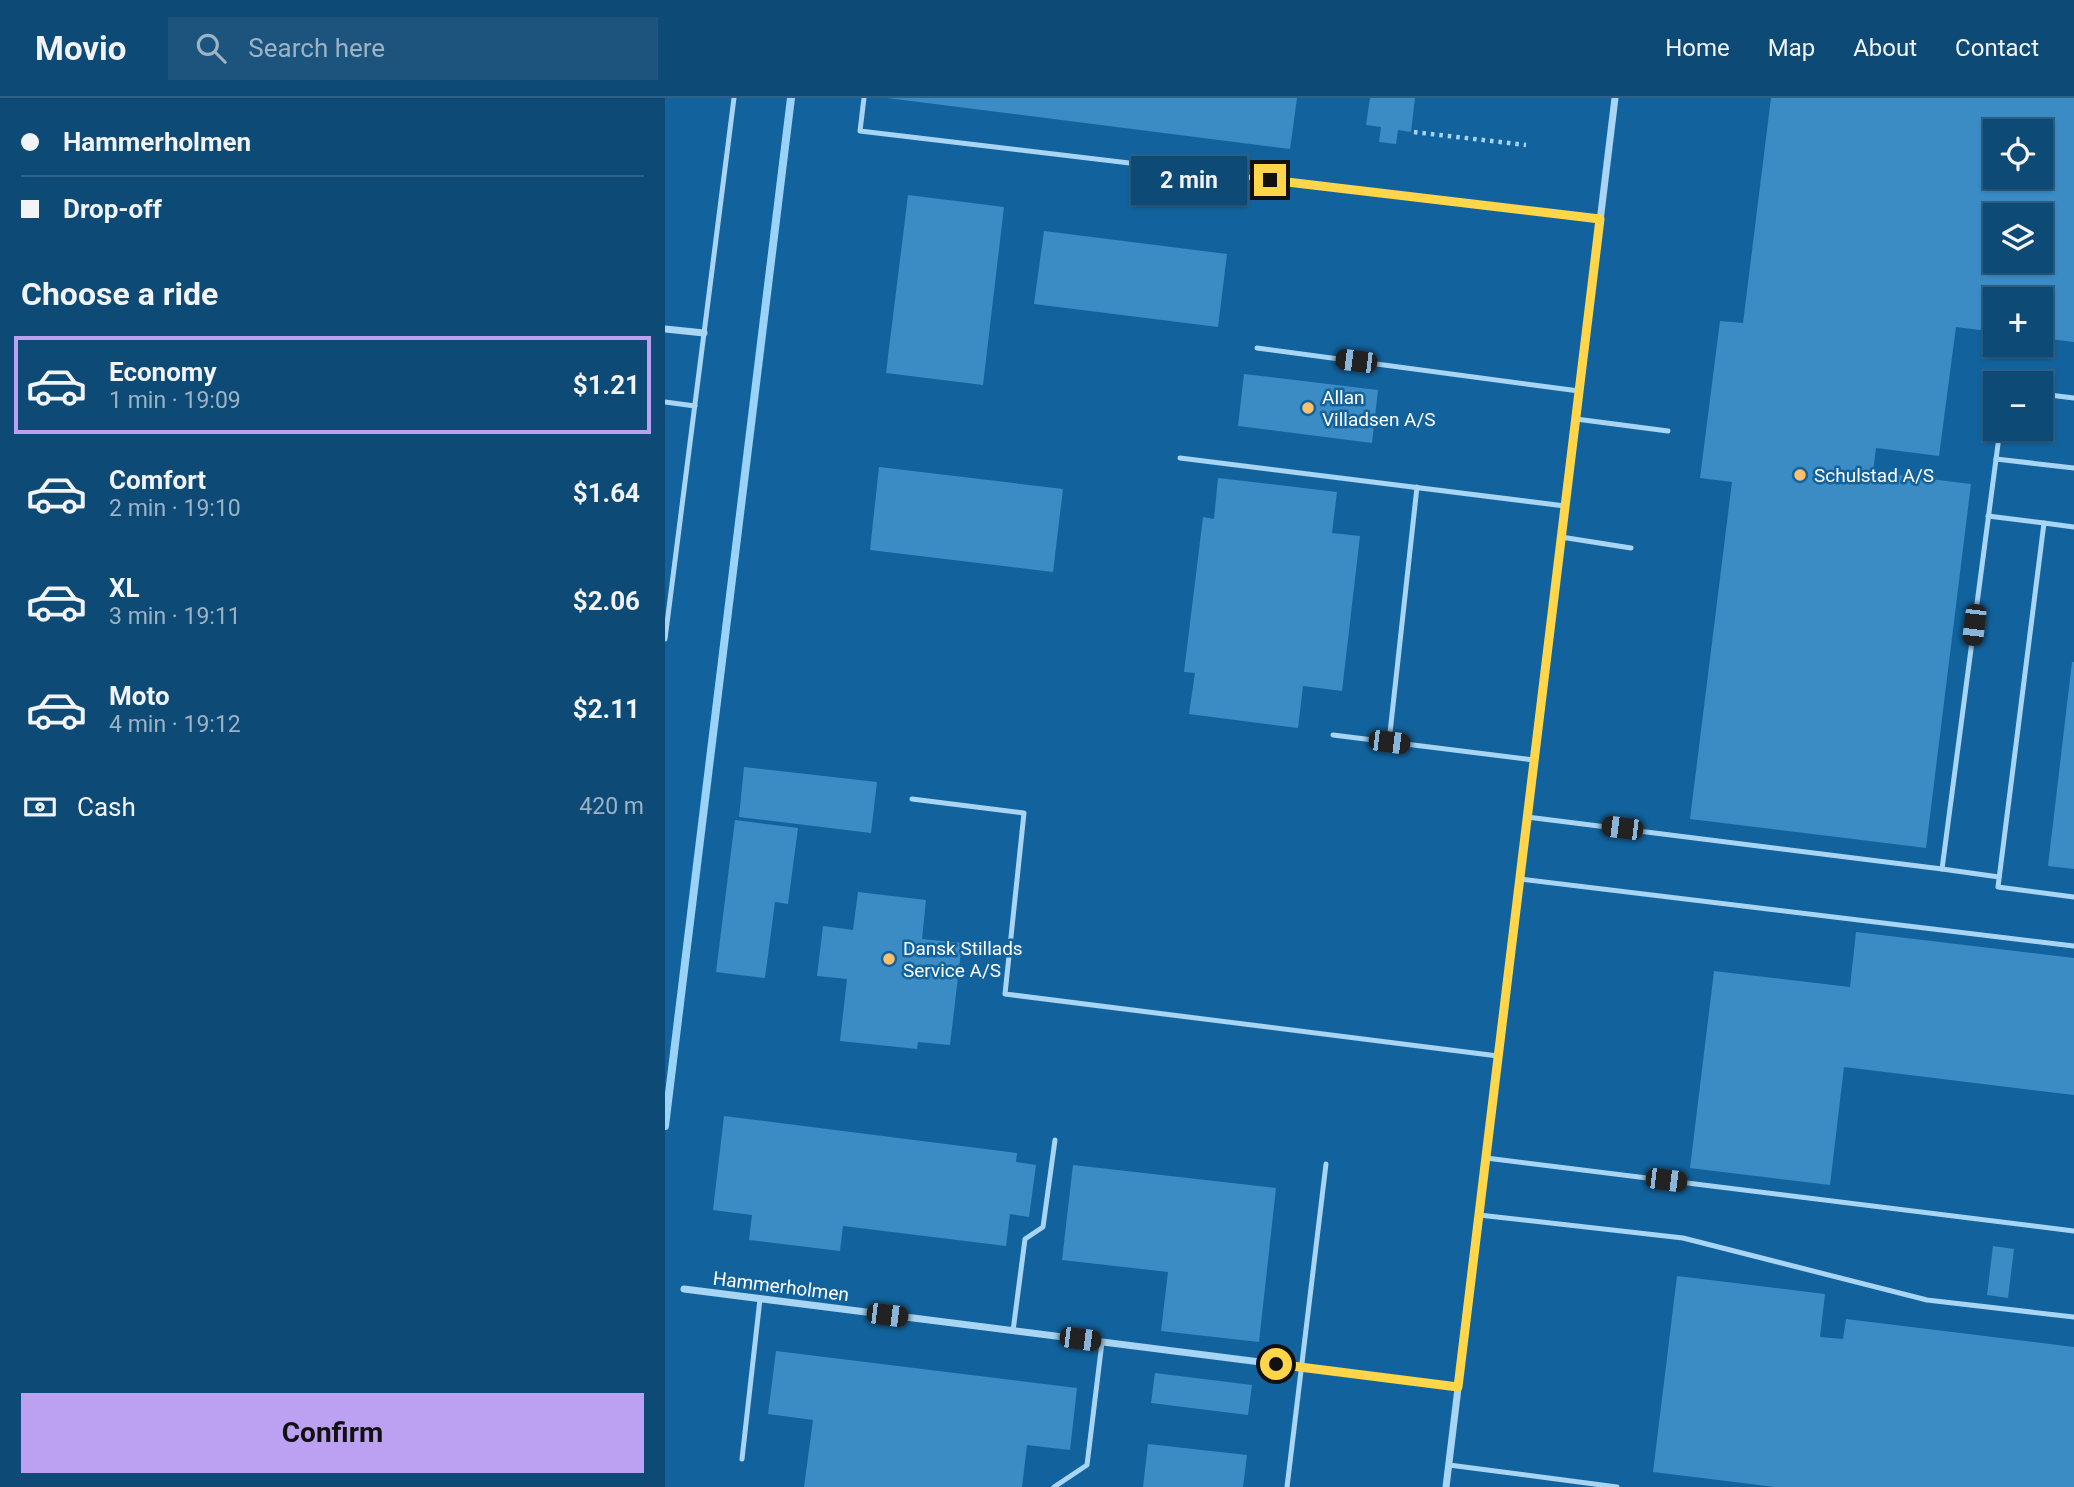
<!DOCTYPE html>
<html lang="en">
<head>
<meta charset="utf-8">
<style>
	:root { --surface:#0e4a76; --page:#1c547e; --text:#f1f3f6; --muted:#9bb3c5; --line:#2e6288; --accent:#bca0f2 }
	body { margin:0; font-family:Roboto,sans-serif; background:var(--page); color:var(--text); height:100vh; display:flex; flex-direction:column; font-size:26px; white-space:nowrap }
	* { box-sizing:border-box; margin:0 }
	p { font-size:23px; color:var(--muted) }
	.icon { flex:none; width:38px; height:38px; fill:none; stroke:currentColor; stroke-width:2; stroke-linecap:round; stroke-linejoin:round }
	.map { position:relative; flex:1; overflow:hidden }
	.drawer { display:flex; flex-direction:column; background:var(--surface); width:665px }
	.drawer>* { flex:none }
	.guide { display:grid; align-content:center; height:154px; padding:0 21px; background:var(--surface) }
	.controls { position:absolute; left:1318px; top:21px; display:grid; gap:14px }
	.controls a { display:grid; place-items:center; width:70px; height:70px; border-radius:0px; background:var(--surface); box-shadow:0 2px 5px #0004,0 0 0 2px var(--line); font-size:35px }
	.end { position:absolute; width:32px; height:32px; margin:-16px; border:9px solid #ffd54a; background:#111; box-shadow:0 0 0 4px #111 }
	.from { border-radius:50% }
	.bubble { position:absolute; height:49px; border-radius:0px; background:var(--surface); box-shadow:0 2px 5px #0004,0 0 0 2px var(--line); font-size:23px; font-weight:700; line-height:49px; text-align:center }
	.car { position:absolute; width:21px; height:42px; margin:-21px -10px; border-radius:9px; box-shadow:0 0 5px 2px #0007; background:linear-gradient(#222 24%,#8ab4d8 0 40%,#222 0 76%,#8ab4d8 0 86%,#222 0) }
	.guide b { display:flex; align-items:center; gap:24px; height:66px; font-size:26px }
	.guide b+b { border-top:2px solid var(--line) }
	.guide i { width:18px; height:18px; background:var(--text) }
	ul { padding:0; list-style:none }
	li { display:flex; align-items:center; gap:21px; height:98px; margin:0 14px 10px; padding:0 7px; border:4px solid transparent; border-radius:0px }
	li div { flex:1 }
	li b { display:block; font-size:26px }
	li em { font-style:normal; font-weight:700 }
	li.active { border-color:var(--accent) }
	li>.icon { width:63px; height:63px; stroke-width:1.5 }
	h2 { padding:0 21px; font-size:32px; line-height:84px }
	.pay { display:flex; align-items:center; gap:18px; height:77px; padding:0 21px; font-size:26px }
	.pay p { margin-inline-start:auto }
	.cta { display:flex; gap:14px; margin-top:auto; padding:14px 21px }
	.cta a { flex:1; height:80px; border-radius:0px; background:var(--accent); color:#111; font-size:28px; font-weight:700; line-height:80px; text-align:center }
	header { display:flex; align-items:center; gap:42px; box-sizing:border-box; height:98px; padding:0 35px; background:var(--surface); border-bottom:2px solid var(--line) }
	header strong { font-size:33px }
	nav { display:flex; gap:38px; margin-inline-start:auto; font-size:24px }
	.search { width:490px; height:63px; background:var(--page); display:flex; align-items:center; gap:18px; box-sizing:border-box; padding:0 24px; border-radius:0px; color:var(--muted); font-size:26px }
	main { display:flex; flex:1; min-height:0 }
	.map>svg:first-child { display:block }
</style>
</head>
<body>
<header>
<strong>Movio</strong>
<div class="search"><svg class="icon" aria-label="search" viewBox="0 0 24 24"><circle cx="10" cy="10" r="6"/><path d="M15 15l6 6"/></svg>Search here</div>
<nav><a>Home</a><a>Map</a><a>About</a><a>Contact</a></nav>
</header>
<main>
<section class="drawer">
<div class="guide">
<b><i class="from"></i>Hammerholmen</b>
<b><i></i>Drop-off</b>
</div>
<h2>Choose a ride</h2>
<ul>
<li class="active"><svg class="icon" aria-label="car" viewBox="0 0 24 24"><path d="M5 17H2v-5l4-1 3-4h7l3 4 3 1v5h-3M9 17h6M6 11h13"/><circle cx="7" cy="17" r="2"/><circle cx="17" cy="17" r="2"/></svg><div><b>Economy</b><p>1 min · 19:09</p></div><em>$1.21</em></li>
<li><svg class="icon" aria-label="car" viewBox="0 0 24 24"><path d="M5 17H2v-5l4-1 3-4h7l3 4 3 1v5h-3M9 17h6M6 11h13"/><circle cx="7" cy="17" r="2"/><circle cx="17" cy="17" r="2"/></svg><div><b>Comfort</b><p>2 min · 19:10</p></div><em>$1.64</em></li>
<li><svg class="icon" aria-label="car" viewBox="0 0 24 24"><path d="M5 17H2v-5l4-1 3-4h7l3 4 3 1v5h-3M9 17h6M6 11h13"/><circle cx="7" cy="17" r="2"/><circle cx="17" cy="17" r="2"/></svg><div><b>XL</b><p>3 min · 19:11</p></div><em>$2.06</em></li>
<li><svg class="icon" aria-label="car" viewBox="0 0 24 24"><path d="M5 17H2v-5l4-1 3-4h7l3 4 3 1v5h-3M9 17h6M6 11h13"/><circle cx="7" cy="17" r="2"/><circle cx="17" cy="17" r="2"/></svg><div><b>Moto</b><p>4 min · 19:12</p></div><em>$2.11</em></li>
</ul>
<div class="pay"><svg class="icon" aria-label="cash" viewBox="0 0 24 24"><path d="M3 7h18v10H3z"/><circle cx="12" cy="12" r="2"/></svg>Cash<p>420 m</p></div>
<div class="cta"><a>Confirm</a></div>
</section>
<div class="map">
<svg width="1409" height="1389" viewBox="0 0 1409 1389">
	<rect width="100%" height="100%" fill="#12639d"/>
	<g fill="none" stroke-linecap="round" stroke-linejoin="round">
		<polyline stroke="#9ad3f7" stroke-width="8" points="0,1028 126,0"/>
	</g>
	<g fill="#3b8cc4" fill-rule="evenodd">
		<polygon points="222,0 632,0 625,51"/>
		<polygon points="705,0 750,0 746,34 733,32 731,46 714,44 716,29 701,27"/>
		<path d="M1106,0H1409V244L1376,240V201H1330V234L1291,229L1274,358L1211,350L1208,374L1306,386L1261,750L1025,721L1067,384L1035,380L1055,223L1078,225ZM1330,33H1376V79H1330ZM1330,117H1376V163H1330Z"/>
		<polygon points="243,97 339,109 318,287 221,275"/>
		<polygon points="379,133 562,156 553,229 369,206"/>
		<polygon points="579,276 713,292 707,345 573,328"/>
		<polygon points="214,369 398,391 388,474 205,452"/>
		<polygon points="553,380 672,394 667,435 695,438 677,593 638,588 633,630 524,616 530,575 519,574 538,419 549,421"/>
		<polygon points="1407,564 1409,564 1409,771 1383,768"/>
		<polygon points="79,669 212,684 206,735 74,719"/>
		<polygon points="70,722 133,730 123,806 110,804 100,880 51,874"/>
		<polygon points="193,794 261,802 257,841 297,845 285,947 253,944 252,951 175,943 182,881 152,878 158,828 188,832"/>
		<polygon points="1191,834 1409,860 1409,997 1179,969 1165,1087 1025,1070 1049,873 1185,889"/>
		<polygon points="59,1018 352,1055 351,1064 371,1067 364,1119 345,1116 341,1148 178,1128 175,1153 84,1142 87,1117 48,1112"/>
		<polygon points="408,1067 611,1090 594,1244 496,1233 503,1174 397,1162"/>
		<polygon points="1328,1148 1349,1151 1343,1200 1322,1197"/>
		<polygon points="1012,1178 1160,1196 1155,1239 1178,1241 1181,1221 1409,1249 1409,1389 1110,1389 988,1374"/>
		<polygon points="111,1253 412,1290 405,1352 362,1347 357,1389 139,1389 148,1322 103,1316"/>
		<polygon points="490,1275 587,1287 583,1317 486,1305"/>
		<polygon points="483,1346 582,1357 578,1389 478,1389"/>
	</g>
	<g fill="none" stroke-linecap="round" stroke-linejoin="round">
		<polyline stroke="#a8d5f4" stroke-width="4.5" stroke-dasharray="3.5 5" stroke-linecap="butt" points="749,34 861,47"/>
		<g stroke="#a8d5f4" stroke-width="5">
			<polyline points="199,0 195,33 935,121"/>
			<polyline points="592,250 914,293"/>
			<polyline points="1376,296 1409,300"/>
			<polyline points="0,304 30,308"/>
			<polyline points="911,321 1003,333"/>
			<polyline points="515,360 900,408"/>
			<polyline points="1331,361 1409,370"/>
			<polyline points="1323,418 1379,425"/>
			<polyline points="1409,429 1379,425 1333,789 1409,799"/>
			<polyline points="896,439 966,450"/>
			<polyline points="0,541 69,0"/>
			<polyline points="668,637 869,662"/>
			<polyline points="724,644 752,389"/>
			<polyline points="247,701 359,715 340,896 833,958"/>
			<polyline points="862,719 1277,771 1335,331"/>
			<polyline points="1277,771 1334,779"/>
			<polyline points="855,781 1409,848"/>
			<polyline points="821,1060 1409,1133"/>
			<polyline points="814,1117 1018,1140 1262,1202 1409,1219"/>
			<polyline points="348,1233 360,1141 378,1129 390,1042"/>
			<polyline points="77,1361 95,1201"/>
			<polyline points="784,1367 952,1389"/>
			<polyline points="389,1389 422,1367 437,1244"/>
			<polyline points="622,1389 661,1066"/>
		</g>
		<g stroke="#a8d5f4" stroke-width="7">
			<polyline points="0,231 39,235"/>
			<polyline points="19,1191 793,1289"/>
			<polyline points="781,1389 950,0"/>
		</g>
	</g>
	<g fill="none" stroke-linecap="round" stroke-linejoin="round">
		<polyline stroke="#ffd54a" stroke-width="9" points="605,82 935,121 793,1289 611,1266"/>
	</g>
	<g fill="#ffbf6b" stroke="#12639d" stroke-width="2.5">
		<circle cx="643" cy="310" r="7"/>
		<circle cx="1135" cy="377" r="7"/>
		<circle cx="224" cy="861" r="7"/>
	</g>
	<g text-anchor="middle" stroke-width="5" stroke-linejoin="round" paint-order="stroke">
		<g font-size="19" fill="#fff" stroke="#12639d" text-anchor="start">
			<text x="657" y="306">Allan<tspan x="657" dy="22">Villadsen A/S</tspan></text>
			<text x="1149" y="384">Schulstad A/S</text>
			<text x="238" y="857">Dansk Stillads<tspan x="238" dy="22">Service A/S</tspan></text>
		</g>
		<g font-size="19" fill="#fff" stroke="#12639d">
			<text transform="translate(116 1188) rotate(7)" y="7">Hammerholmen</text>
		</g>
	</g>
</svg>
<div class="controls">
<a><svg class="icon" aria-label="locate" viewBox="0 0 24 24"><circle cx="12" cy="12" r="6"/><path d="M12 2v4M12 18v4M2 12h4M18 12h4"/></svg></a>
<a><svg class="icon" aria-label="layers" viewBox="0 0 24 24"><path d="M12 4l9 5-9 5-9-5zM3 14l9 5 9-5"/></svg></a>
<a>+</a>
<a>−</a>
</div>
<i class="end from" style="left:611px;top:1266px"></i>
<i class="end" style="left:605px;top:82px"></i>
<div class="bubble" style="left:466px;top:58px;width:116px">2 min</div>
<i class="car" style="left:691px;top:263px;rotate:277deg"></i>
<i class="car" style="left:1309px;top:527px;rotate:187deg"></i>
<i class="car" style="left:724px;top:644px;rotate:97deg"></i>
<i class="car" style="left:957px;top:730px;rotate:277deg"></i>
<i class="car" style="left:1001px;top:1082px;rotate:97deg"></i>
<i class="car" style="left:222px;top:1217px;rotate:97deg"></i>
<i class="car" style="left:415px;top:1241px;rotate:97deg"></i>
</div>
</main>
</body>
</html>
